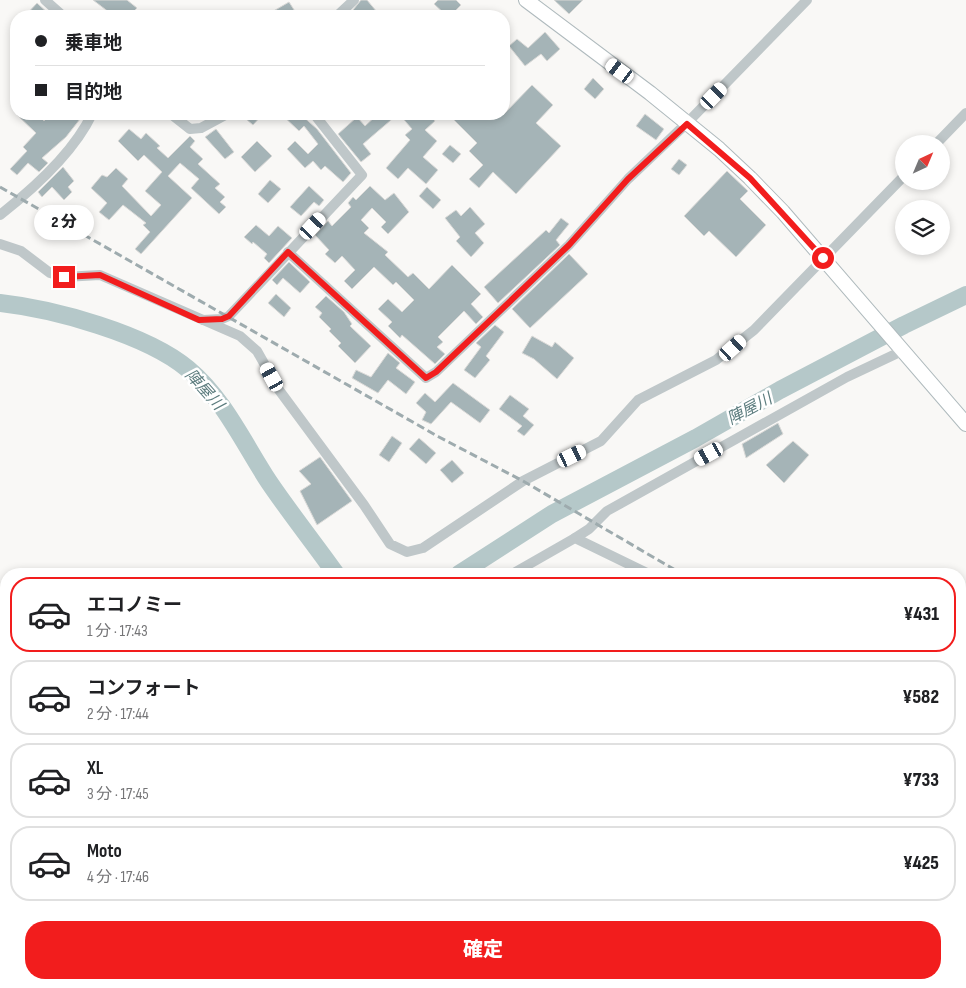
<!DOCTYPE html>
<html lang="ja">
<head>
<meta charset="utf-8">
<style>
	:root { --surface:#fff; --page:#f2f2f2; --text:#202124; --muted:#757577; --line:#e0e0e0; --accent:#f21d1d }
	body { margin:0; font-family:"Sofia Sans Condensed","Noto Sans JP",sans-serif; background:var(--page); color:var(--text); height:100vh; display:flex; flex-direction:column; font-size:19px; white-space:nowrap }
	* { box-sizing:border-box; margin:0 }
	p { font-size:16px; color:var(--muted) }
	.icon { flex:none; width:28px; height:28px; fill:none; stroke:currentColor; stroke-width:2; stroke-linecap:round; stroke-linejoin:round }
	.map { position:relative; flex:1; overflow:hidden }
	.sheet { position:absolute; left:0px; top:568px; width:966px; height:421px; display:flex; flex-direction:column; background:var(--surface); border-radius:20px 20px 0 0; box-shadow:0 2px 8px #0003 }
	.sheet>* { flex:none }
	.guide { position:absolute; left:10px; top:10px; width:500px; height:110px; border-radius:20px; box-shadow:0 2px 8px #0003; display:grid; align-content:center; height:110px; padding:0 25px; background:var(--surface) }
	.needle { width:32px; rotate:44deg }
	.controls { position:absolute; left:895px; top:135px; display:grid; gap:10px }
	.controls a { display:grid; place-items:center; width:55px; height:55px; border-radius:50%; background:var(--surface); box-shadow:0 2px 8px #0003; font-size:25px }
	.end { position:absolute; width:22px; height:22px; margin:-11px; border:6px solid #f21d1d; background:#fff; box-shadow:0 0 0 2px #fff }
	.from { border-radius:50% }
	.bubble { position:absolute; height:35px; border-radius:18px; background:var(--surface); box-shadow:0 2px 8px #0003; font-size:16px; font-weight:800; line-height:35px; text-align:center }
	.car { position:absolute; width:15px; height:30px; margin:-15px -8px; border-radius:6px; box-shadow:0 0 4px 1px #0007; background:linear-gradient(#fff 24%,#345 0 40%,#fff 0 76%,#345 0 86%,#fff 0) }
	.guide b { display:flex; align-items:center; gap:18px; height:48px; font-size:19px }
	.guide b+b { border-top:1px solid var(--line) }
	.guide i { width:12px; height:12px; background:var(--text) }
	ul { padding:9px 0 0; list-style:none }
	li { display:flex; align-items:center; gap:15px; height:75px; margin:0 10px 8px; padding:0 15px; border:2px solid var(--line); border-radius:20px }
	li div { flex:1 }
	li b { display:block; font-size:19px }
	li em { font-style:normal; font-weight:800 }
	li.on { border-color:var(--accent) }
	li>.icon { width:45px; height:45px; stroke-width:1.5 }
	.primary-button { display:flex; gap:10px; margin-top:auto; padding:10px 25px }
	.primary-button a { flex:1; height:58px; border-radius:20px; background:var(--accent); color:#fff; font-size:20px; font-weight:800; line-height:58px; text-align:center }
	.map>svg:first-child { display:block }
</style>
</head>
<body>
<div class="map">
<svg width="966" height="988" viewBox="0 0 966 988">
	<rect width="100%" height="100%" fill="#f9f8f6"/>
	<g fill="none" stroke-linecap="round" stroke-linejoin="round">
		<polyline stroke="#b5c8c9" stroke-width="3" points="485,982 486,988"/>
		<g stroke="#b5c8c9" stroke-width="18">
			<path d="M0,303C54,309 146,334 188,369C224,399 244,444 269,482C290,513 314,543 336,574"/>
			<polyline points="459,574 552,514 696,438 780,390 904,325 966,295"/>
			<polyline points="0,978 6,972"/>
		</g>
	</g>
	<g fill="#a5b4b7" stroke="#dbdad8">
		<polygon points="93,0 127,0 137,8 129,16 114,16"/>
		<polygon points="361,0 367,0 377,12 372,16 358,16 353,10"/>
		<polygon points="438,0 456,0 461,5 450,16 447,16 434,4"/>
		<polygon points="554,0 583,0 569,14"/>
		<polygon points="289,2 298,16 265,16"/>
		<polygon points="37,3 51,16 25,16"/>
		<polygon points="545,32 560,49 547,61 541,54 525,66 509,46 517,39 528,48"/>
		<polygon points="593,78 604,89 595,99 584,89"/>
		<polygon points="532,85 553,105 536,123 561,146 516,194 493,172 479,188 469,179 483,165 469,151 477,143 448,114 504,114"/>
		<polygon points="16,114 39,114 44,121 50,114 84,114 66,137 42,158 48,163 39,172 28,163 17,175 10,169 27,151 23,147 36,133"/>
		<polygon points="240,114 263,114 253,125"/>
		<polygon points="281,114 300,114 317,129 351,173 343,182 325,166 321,170 313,161 305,168 287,149 295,141 308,154 318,144 304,126 299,131"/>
		<polygon points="378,114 398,114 363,144 371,154 361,162 338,134 357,117 365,126"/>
		<polygon points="399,114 429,114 435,121 425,130 437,141 423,157 438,170 426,184 408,168 398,179 386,168 410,140 405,135 412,129"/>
		<polygon points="645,114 664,129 656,140 636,126"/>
		<polygon points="129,129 141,139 146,133 160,146 157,148 168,158 190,136 195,141 190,147 203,159 198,164 220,184 215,188 225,197 220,202 226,207 219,214 191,188 199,179 180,163 168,176 192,198 141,254 135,249 150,232 143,225 146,223 123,205 109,220 99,212 107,203 91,188 102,175 107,177 116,168 128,179 122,186 151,216 161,205 145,191 162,172 144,155 138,161 118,141"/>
		<polygon points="216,129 234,152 225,159 205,137"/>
		<polygon points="257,141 272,156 255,172 241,157"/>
		<polygon points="450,145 461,154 453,163 442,154"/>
		<polygon points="679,159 687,165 679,175 671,169"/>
		<polygon points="63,167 74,181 68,187 72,192 64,200 52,187 42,197 38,192"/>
		<polygon points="727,171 748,191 740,199 766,225 736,257 709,231 704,236 684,216"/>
		<polygon points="270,180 281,189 268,203 258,194"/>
		<polygon points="309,186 324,200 319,206 314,202 301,216 290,207"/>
		<polygon points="370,186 385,200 394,193 409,212 388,234 381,227 386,222 372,208 361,220 369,228 364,233 388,252 385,255 408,277 413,273 429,289 452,265 481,294 471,304 483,317 476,324 464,311 438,337 443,342 437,347 445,354 435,364 402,335 400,338 388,326 392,322 378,309 388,299 402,312 414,300 396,282 393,285 374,267 352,289 344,281 355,270 342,256 335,263 325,254 329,250 315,235 328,221 332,226 351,207 348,203 353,197 356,200"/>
		<polygon points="427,187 441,200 433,209 419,196"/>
		<polygon points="470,207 485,224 475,233 484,243 471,257 456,241 460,237 445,218 456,210 461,216"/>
		<polygon points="561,218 569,224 556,240 560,245 498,303 484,287 546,230 549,233"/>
		<polygon points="256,225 269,236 278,226 292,238 269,263 264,258 267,254 253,242 252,244 244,237"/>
		<polygon points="569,254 588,274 530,328 512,309"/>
		<polygon points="289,262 310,282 300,293 283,278 277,285 272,280"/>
		<polygon points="276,294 291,308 284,317 268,303"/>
		<polygon points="326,296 344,312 352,324 350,326 371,346 355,363 338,346 341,343 329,331 331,329 319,317 322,313 315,307"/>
		<polygon points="495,325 504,332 486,356 490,360 475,378 464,370 481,347 476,343"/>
		<polygon points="532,336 552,347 555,342 574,358 557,379 534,359 522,353"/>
		<polygon points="388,353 400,363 396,368 415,382 406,394 388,380 378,393 352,378 356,370 371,377"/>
		<polygon points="453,383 490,410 480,423 451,402 431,424 422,420 426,412 416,403 425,393 435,402"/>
		<polygon points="510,395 529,409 523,416 534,425 524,436 517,431 522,426 499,409"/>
		<polygon points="778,423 783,434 746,458 742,444"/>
		<polygon points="392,436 402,443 389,462 379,455"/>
		<polygon points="419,438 436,453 426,464 409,449"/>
		<polygon points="793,441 809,455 784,483 766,465"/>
		<polygon points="320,457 352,501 317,525 300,491 311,484 299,471"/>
		<polygon points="452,460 464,473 452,483 440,470"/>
	</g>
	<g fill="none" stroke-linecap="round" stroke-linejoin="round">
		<defs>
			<polyline id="secondary" points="526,0 650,93 719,149 750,178 783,212 966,424"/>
		</defs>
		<use href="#secondary" stroke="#afbabd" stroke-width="16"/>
		<g stroke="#bfc7c9" stroke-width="10">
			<polyline points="45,0 63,16"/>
			<polyline points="337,16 354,0"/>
			<polyline points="171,114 190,129 201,128 227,114"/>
			<polyline points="936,144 966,113"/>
			<path d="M0,215C33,189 74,152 92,114"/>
			<polyline points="0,244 21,251 50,273 64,277 100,275 240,336 257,351 279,390 364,505 390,544 407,552 423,548 523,481 601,441 638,400 716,360 754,330 904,176"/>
			<polyline points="288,252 426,378 436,372 569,245 628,179 687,123 807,0"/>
			<polyline points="203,320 222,319 229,316 362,175 314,114"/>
			<polyline points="575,538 589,529 607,511 847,377 902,351"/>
			<polyline points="512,574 575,538 649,574"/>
			<polyline points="960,840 966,846"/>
			<polyline points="501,982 502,988"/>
			<polyline points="679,982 685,988"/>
			<polyline points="70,988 75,982"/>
			<polyline points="367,988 372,984 370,982"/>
		</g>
		<use href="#secondary" stroke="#fff" stroke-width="14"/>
		<g stroke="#9eabae" stroke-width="3" stroke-dasharray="8 4" stroke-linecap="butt">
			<polyline points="0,187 439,437 523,481 682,574"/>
			<polyline points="960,735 966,739"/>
		</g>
	</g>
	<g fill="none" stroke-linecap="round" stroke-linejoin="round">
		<polyline stroke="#f21d1d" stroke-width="6" points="64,277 100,275 199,320 222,319 229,316 288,252 426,378 436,372 569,245 628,179 687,124 750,178 823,258"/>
	</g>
	<g text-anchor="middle" stroke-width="5" stroke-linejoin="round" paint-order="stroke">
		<g font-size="16" font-style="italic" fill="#5c7c7e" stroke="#fff">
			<text transform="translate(205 389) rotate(48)" y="6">陣屋川</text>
			<text transform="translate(749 408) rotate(-28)" y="6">陣屋川</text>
		</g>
	</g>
</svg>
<div class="controls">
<a><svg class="needle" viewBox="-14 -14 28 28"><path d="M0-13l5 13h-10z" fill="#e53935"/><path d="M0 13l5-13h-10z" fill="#757577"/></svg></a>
<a><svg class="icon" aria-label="layers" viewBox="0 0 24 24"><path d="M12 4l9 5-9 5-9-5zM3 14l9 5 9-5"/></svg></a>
</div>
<i class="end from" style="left:823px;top:258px"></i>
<i class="end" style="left:64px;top:277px"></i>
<div class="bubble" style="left:34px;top:205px;width:60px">2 分</div>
<i class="car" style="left:620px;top:71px;rotate:306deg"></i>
<i class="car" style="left:714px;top:96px;rotate:44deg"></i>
<i class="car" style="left:313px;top:226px;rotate:43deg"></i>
<i class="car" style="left:733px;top:348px;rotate:48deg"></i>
<i class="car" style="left:272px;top:377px;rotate:331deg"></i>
<i class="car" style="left:709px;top:454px;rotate:241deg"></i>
<i class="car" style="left:572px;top:456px;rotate:64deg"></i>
<div class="guide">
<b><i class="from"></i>乗車地</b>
<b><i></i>目的地</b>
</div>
<section class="sheet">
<ul>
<li class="on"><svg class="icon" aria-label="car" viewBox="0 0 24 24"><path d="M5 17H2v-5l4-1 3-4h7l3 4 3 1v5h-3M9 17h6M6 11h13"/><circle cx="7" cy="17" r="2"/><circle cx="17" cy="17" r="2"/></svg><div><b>エコノミー</b><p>1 分 · 17:43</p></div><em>¥431</em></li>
<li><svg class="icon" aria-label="car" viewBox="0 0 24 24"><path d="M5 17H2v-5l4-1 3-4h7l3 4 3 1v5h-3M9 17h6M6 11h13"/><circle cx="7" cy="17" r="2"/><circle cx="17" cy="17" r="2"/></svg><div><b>コンフォート</b><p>2 分 · 17:44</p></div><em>¥582</em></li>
<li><svg class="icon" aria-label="car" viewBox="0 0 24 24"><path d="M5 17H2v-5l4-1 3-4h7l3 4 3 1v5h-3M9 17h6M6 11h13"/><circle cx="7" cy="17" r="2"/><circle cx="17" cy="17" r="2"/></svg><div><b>XL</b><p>3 分 · 17:45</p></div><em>¥733</em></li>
<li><svg class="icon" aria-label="car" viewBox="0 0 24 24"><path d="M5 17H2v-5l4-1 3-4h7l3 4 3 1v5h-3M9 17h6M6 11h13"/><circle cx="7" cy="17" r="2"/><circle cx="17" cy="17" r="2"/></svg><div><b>Moto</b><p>4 分 · 17:46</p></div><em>¥425</em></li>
</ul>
<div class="primary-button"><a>確定</a></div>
</section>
</div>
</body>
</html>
